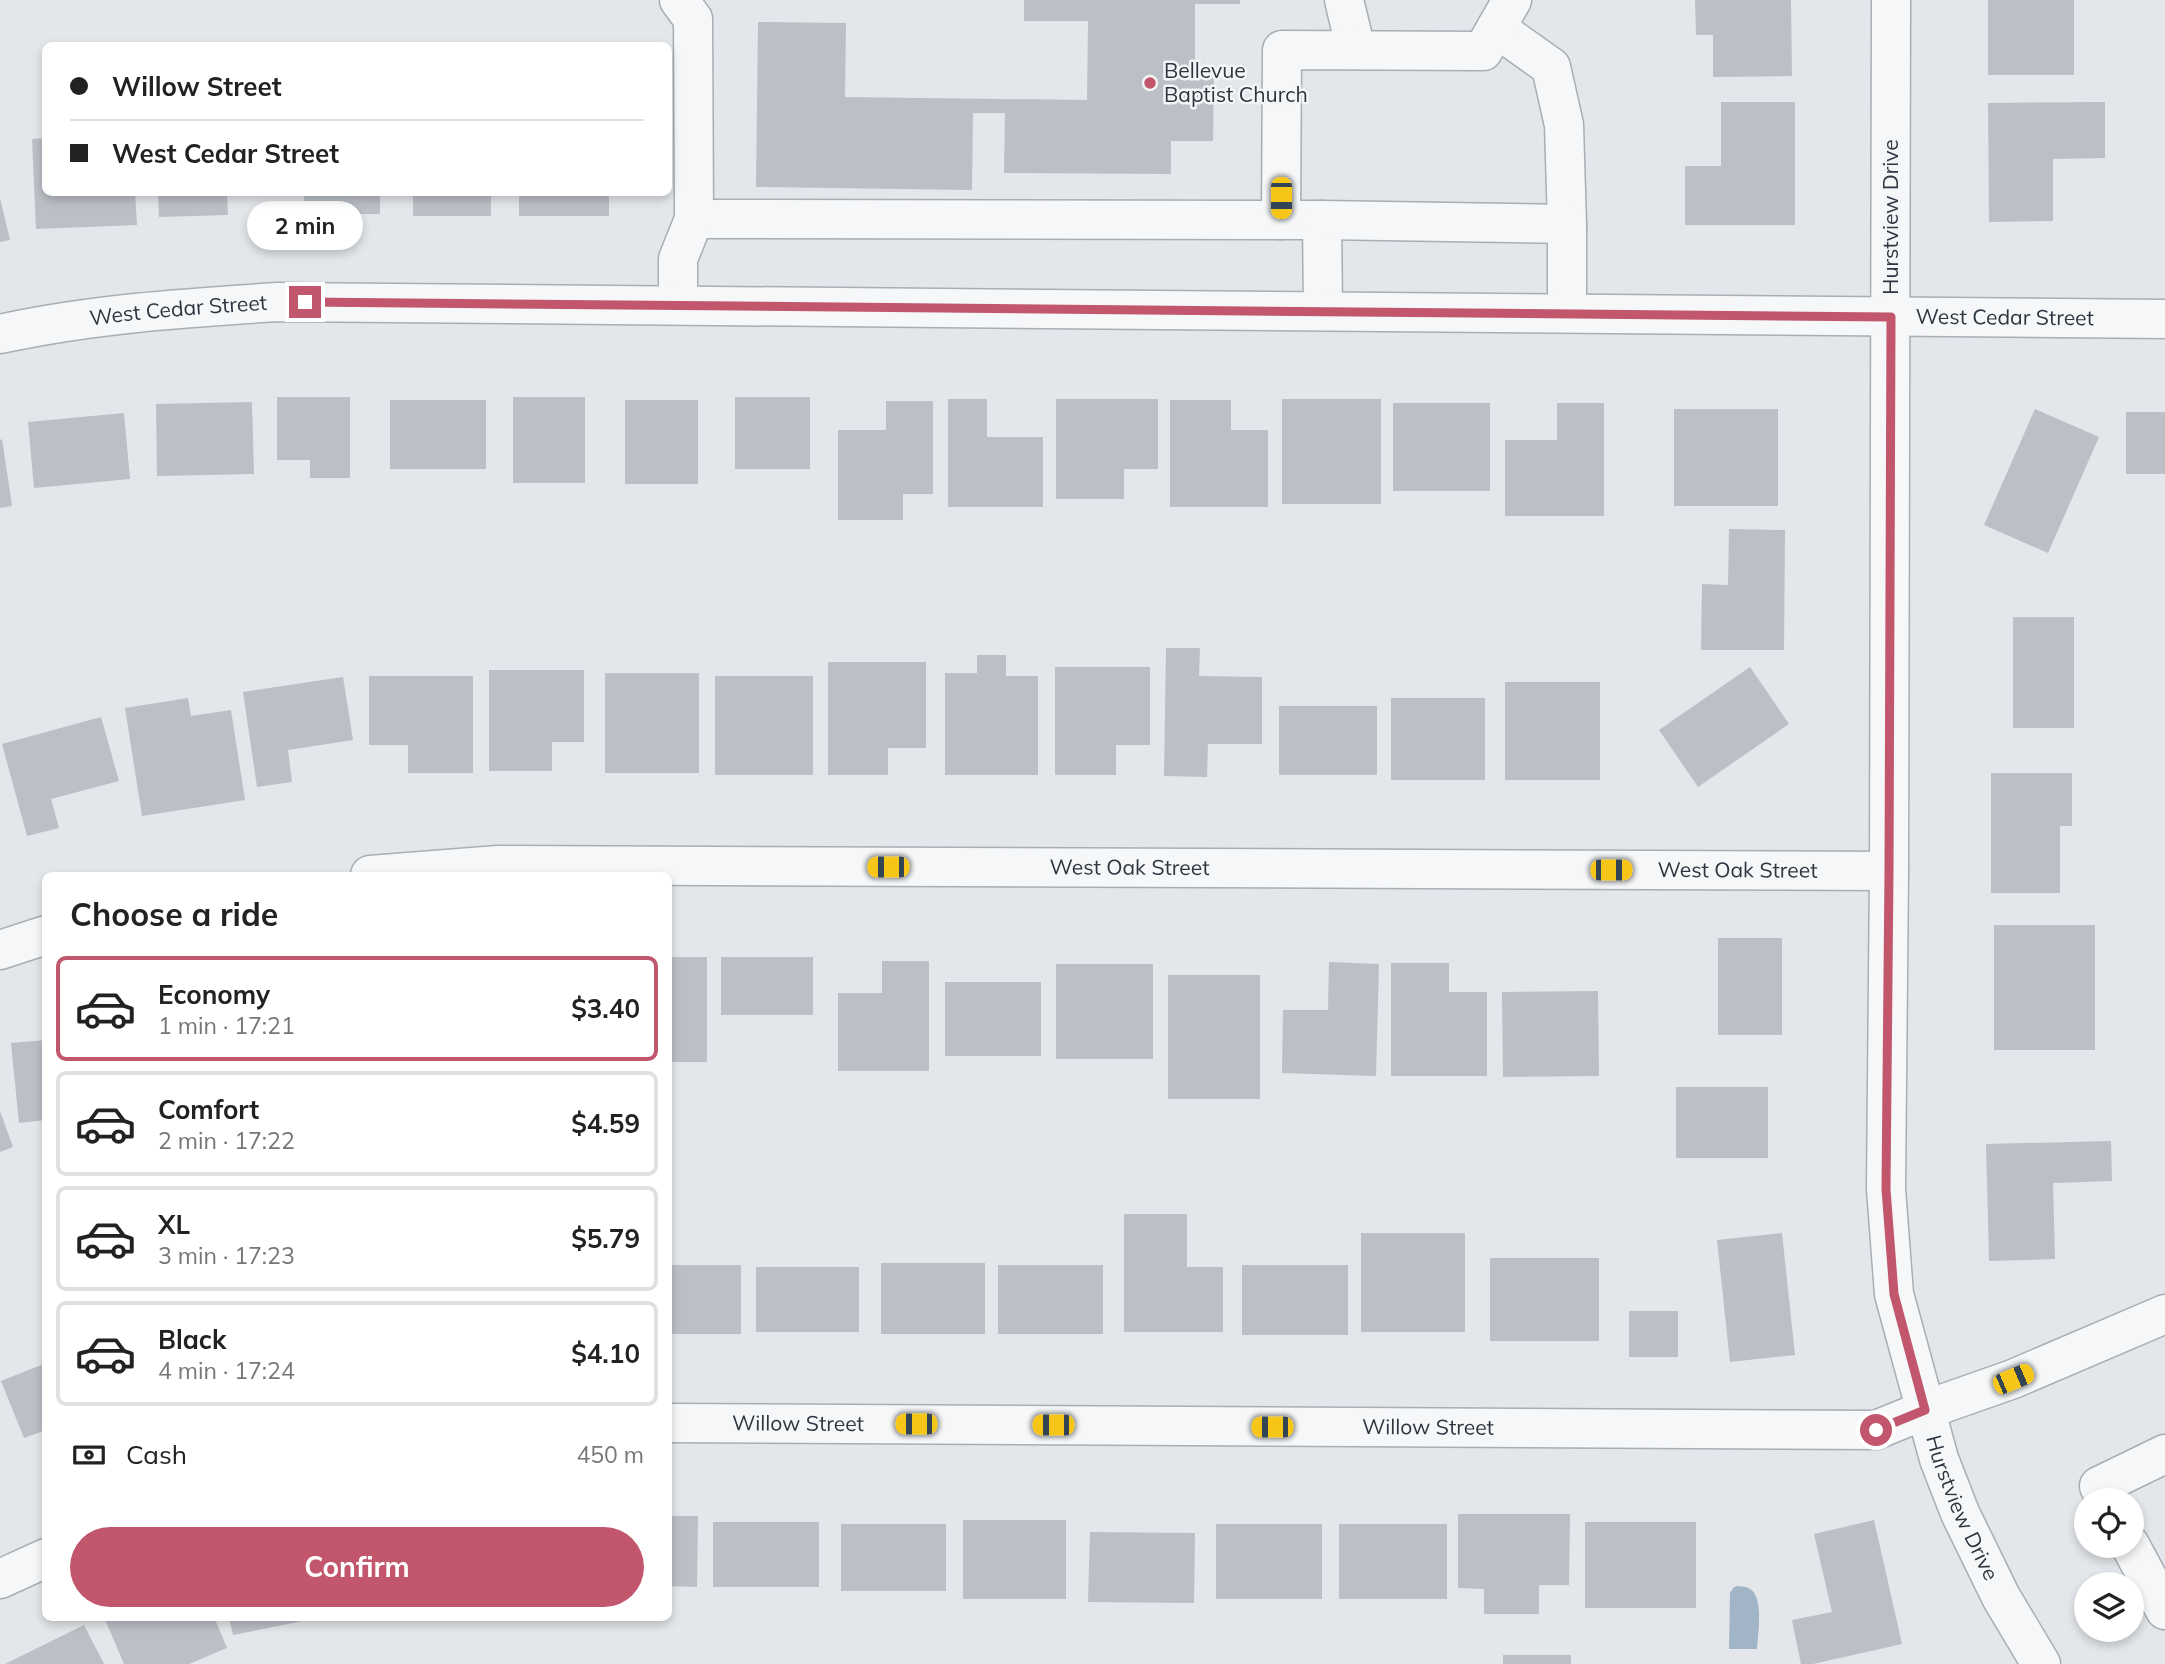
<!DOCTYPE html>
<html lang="en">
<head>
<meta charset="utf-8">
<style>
	:root { --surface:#fff; --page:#f6f6f6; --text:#222; --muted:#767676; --line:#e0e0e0; --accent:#c1566c }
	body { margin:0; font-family:Mulish,sans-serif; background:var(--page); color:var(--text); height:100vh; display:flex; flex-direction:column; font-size:26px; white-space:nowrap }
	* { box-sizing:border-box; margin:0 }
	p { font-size:23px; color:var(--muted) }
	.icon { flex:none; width:38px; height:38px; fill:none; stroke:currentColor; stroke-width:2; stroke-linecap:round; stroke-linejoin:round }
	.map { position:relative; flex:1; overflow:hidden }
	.drawer { position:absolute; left:42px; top:872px; width:630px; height:749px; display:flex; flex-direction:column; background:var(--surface); border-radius:10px; box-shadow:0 4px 10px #0003 }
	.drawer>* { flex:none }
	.banner { position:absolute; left:42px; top:42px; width:630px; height:154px; border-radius:10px; box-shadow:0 4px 10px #0003; display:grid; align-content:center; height:154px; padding:0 28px; background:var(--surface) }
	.buttons { position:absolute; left:2074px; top:1488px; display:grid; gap:14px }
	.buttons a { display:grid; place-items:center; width:70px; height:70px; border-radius:50%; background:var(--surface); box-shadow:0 4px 10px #0003; font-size:35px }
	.end { position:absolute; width:32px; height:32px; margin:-16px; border:9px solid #c1566c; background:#fff; box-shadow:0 0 0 4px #fff }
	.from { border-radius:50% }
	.bubble { position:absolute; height:49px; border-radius:24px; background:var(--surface); box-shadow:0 4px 10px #0003; font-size:23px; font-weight:700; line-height:49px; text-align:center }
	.car { position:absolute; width:21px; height:42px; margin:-21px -10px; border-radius:9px; box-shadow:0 0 5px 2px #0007; background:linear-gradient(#f5c518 24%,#345 0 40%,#f5c518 0 76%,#345 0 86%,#f5c518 0) }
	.banner b { display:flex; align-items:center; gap:24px; height:66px; font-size:26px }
	.banner b+b { border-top:2px solid var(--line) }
	.banner i { width:18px; height:18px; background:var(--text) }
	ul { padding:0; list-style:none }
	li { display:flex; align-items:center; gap:21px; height:105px; margin:0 14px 10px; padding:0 14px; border:4px solid var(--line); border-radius:10px }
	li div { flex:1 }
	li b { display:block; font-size:26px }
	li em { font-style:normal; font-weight:700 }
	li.selected { border-color:var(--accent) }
	li>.icon { width:63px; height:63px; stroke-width:1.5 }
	h2 { padding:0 28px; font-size:32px; line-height:84px }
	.pay { display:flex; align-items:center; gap:18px; height:77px; padding:0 28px; font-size:26px }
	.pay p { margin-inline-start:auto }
	.button { display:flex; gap:14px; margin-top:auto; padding:14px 28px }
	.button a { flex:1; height:80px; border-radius:42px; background:var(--accent); color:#fff; font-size:28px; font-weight:700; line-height:80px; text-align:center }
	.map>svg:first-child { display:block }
</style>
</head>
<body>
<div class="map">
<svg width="2165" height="1664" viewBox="0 0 2165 1664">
	<rect width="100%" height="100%" fill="#e3e6ea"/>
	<path fill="#a2b5c6" d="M1738,1586C1742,1587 1746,1586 1750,1589C1764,1597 1758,1635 1757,1649H1729L1730,1593L1734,1587Z"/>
	<g fill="#bbc0c6">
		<polygon points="1024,0 1240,0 1240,4 1195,4 1195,69 1214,69 1213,141 1171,141 1171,174 1004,173 1005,113 973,113 972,190 756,187 758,22 846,23 845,97 1087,100 1088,21 1024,21"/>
		<polygon points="1695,0 1791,0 1792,76 1713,77 1713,35 1696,35"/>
		<rect x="1988" y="0" width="86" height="75"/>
		<polygon points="1721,102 1795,102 1795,225 1685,225 1685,166 1721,166"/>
		<polygon points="2105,102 2105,158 2053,159 2053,221 1989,222 1988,103"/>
		<polygon points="46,138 46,192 135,192 137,225 36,229 32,139"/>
		<polygon points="158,192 227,192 228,215 159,217"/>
		<rect x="304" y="192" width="76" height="22"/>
		<rect x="413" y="192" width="78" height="24"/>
		<rect x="519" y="192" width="90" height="24"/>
		<polygon points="0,198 10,240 0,242"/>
		<polygon points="277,397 350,397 350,478 310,478 310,460 277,460"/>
		<rect x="513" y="397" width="72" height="86"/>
		<rect x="735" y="397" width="75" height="72"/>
		<polygon points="948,399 987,399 987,437 1043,437 1043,507 948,507"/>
		<polygon points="1056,399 1158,399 1158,469 1124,469 1124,499 1056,499"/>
		<rect x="1282" y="399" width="99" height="105"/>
		<rect x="390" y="400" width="96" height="69"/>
		<rect x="625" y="400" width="73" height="84"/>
		<polygon points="1170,400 1231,400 1231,430 1268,430 1268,507 1170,507"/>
		<polygon points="886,401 933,401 933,494 903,494 903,520 838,520 838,430 886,430"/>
		<polygon points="252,402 254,474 157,476 156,404"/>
		<rect x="1393" y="403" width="97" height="88"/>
		<polygon points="1557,403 1604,403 1604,516 1505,516 1505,440 1557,440"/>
		<rect x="1674" y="409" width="104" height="97"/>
		<polygon points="2035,409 2099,437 2048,553 1984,525"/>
		<rect x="2126" y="412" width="39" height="62"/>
		<polygon points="124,413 130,479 34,488 28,422"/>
		<polygon points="2,439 12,506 0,508 0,440"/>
		<polygon points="1729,529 1785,530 1784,650 1701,650 1702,584 1728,585"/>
		<rect x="2013" y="617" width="61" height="111"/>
		<polygon points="1166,648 1200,648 1199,676 1262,677 1262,744 1208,744 1207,777 1164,776"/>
		<polygon points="977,655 1006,655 1006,676 1038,676 1038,775 945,775 945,673 977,673"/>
		<polygon points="828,662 926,662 926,748 888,748 888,775 828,775"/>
		<polygon points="1055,667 1150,667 1150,745 1116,745 1116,775 1055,775"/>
		<polygon points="1750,667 1789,724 1698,787 1659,730"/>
		<polygon points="489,670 584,670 584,742 552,742 552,771 489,771"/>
		<rect x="605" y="673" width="94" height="100"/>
		<polygon points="369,676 473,676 473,773 408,773 408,745 369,745"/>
		<rect x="715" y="676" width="98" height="99"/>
		<polygon points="343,677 353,740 288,750 292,782 257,787 243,692"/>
		<rect x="1505" y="682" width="95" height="98"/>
		<polygon points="188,698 191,716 231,710 245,800 142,816 125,708"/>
		<rect x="1391" y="698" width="94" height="82"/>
		<rect x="1279" y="706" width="98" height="69"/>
		<polygon points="101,717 119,781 51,799 59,828 27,836 2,744"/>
		<polygon points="1991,773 2072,773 2072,826 2060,826 2060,893 1991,893"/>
		<rect x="1994" y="925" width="101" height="125"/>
		<rect x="1718" y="938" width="64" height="97"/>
		<rect x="668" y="957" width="39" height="105"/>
		<rect x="721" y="957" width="92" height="58"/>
		<polygon points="882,961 929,961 929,1071 838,1071 838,993 882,993"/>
		<polygon points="1329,962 1379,964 1376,1076 1282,1073 1283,1010 1328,1010"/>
		<polygon points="1391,963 1449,963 1449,992 1487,992 1487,1076 1391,1076"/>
		<rect x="1056" y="964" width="97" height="95"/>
		<rect x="1168" y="975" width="92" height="124"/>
		<rect x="945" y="982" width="96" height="74"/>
		<polygon points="1598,991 1599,1076 1503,1077 1502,992"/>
		<polygon points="46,1040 46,1120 19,1123 11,1043"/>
		<rect x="1676" y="1087" width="92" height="71"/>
		<polygon points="0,1111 13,1147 0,1152"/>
		<polygon points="2111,1141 2112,1181 2053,1183 2055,1259 1989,1261 1986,1144"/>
		<polygon points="1124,1214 1187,1214 1187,1267 1223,1267 1223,1332 1124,1332"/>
		<rect x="1361" y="1233" width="104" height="99"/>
		<polygon points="1782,1233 1795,1355 1730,1362 1717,1240"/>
		<rect x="1490" y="1258" width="109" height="83"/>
		<rect x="881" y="1263" width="104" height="71"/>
		<rect x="668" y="1265" width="73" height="69"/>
		<rect x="998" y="1265" width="105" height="69"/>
		<rect x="1242" y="1265" width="106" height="70"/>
		<rect x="756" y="1267" width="103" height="65"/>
		<rect x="1629" y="1311" width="49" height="46"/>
		<polygon points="46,1363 46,1430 24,1438 1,1381"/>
		<polygon points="1458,1514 1570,1514 1569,1585 1539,1585 1539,1614 1484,1614 1484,1589 1458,1588"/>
		<polygon points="668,1516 698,1516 697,1587 668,1586"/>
		<rect x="963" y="1520" width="103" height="79"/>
		<polygon points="1874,1520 1902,1644 1813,1664 1801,1664 1792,1620 1832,1612 1814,1534"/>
		<rect x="713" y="1522" width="106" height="65"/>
		<rect x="1585" y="1522" width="111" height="86"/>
		<rect x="841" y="1524" width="105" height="67"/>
		<rect x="1216" y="1524" width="106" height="75"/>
		<rect x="1339" y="1524" width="108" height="75"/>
		<polygon points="1090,1532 1195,1533 1194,1603 1088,1602"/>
		<polygon points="104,1617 214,1617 227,1648 189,1664 124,1664"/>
		<polygon points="229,1617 317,1617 318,1618 233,1635"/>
		<polygon points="84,1625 104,1664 5,1664"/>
		<rect x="1503" y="1655" width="68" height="9"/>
	</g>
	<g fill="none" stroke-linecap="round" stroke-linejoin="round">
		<defs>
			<g id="minor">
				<polyline points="1344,0 1356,50"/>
				<path id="s1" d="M1891,0L1889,871L1886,1189L1894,1294L1939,1459L1960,1513L2001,1597L2041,1664"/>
				<polyline points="1496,28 1551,67 1564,125 1567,224"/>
				<polyline points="694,219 1322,220 1323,311"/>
				<polyline points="1281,220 1282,50 1483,51 1512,0"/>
				<polyline points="1322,220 1567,224 1567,313"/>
				<polyline points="678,305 678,259 694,219 693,19 679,0"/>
				<path id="s2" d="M0,334C92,314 184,308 278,302L2165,319"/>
				<path id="s3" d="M370,875L498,865L1889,871"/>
				<polyline points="0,950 46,935"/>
				<path id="s4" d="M668,1423L1876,1430L1925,1410L2013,1379L2165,1314"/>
				<polyline points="2106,1500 2099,1486 2165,1454"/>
				<polyline points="2130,1545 2165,1610"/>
				<polyline points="0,1579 46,1558"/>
			</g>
		</defs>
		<use href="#minor" stroke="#a9adb4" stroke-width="41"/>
		<use href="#minor" stroke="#f5f7f8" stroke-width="38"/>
	</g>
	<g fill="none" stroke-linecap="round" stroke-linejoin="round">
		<polyline stroke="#c1566c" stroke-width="9" points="305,302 1891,317 1889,871 1886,1189 1894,1294 1925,1410 1876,1430"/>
	</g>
	<circle fill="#c1566c" stroke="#f3f5f7" stroke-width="2.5" cx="1150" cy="83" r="7"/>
	<g text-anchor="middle" stroke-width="5" stroke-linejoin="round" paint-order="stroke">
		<g font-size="21" fill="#2d3540" stroke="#f3f5f7" text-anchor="start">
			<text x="1164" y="78">Bellevue<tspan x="1164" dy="24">Baptist Church</tspan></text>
		</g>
		<g font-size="21" fill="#2d3540" stroke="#f3f5f7">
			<text transform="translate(1891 217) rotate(-90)" y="7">Hurstview Drive</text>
			<text dy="7" stroke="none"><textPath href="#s2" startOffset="180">West Cedar Street</textPath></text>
			<text dy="7" stroke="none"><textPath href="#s2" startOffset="2007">West Cedar Street</textPath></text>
			<text dy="7" stroke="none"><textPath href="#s3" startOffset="760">West Oak Street</textPath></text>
			<text dy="7" stroke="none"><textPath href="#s3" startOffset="1368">West Oak Street</textPath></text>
			<text dy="7" stroke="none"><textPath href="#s4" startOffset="130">Willow Street</textPath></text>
			<text dy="7" stroke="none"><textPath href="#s4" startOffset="760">Willow Street</textPath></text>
			<text dy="7" stroke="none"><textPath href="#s1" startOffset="1519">Hurstview Drive</textPath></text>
		</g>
	</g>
</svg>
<div class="buttons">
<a><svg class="icon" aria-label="locate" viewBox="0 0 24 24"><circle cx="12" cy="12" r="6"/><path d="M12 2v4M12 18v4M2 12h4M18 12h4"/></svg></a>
<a><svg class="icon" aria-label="layers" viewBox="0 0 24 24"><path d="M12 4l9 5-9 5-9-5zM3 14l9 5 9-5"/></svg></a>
</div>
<i class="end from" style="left:1876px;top:1430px"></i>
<i class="end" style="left:305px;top:302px"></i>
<div class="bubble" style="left:247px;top:201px;width:116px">2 min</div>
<i class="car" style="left:1281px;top:198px;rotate:180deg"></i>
<i class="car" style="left:888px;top:867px;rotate:270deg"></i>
<i class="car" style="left:1611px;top:870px;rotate:90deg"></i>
<i class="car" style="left:2013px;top:1379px;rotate:67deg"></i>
<i class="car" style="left:916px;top:1424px;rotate:270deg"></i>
<i class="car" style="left:1053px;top:1425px;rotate:270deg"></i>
<i class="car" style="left:1272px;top:1427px;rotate:270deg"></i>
<div class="banner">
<b><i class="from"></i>Willow Street</b>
<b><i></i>West Cedar Street</b>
</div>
<section class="drawer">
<h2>Choose a ride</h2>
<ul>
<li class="selected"><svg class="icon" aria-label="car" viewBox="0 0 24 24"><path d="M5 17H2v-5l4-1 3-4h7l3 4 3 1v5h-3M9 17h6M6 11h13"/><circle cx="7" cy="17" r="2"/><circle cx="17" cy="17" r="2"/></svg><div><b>Economy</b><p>1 min · 17:21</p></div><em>$3.40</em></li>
<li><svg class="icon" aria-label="car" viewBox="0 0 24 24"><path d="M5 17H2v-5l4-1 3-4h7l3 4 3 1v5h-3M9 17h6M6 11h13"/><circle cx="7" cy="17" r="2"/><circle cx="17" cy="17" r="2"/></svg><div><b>Comfort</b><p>2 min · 17:22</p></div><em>$4.59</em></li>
<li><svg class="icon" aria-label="car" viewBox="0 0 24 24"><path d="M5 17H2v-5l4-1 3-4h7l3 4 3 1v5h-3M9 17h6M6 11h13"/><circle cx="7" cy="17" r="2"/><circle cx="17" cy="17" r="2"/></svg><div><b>XL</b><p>3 min · 17:23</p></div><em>$5.79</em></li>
<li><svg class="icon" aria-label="car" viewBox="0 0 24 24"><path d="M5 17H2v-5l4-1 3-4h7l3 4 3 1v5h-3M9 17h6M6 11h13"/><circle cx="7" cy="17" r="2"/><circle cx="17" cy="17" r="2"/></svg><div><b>Black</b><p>4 min · 17:24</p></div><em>$4.10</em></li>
</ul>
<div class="pay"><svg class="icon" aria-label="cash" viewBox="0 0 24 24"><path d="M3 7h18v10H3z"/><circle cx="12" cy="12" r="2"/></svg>Cash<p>450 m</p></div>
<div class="button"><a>Confirm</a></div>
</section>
</div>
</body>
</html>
